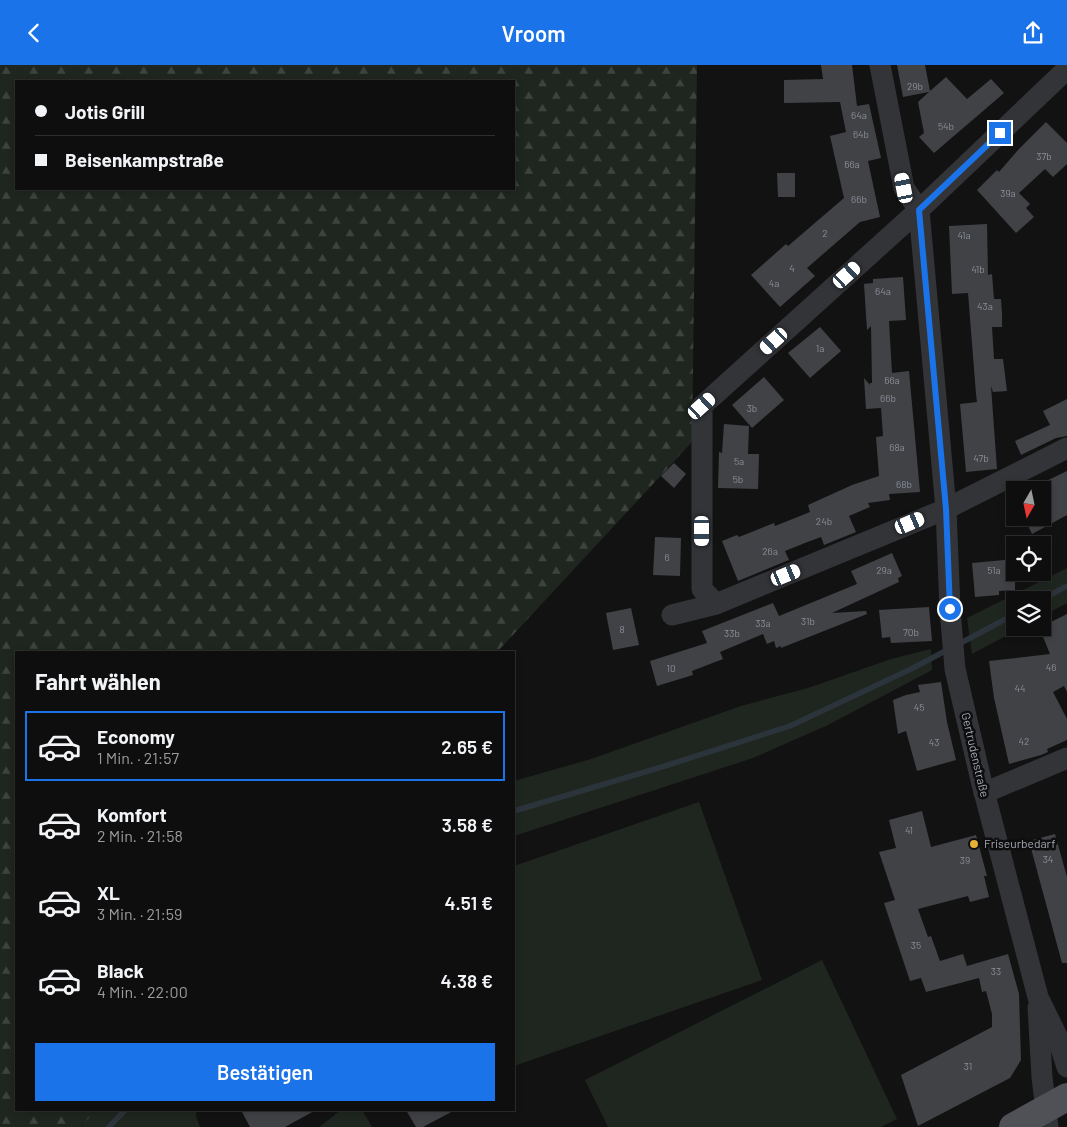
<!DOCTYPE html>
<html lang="de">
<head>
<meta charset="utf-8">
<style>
	:root { --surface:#0e0e0e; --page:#171717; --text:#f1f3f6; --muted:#9b9c9e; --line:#2e2e2e; --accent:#1a73e8 }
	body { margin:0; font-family:Barlow,sans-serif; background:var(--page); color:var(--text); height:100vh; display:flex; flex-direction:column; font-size:19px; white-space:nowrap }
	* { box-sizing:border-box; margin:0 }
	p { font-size:16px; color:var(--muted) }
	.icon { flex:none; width:28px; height:28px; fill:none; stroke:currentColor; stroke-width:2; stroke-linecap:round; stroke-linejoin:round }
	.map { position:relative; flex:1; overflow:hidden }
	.sheet { position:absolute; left:15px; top:586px; width:500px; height:460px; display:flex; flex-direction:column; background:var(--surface); border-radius:0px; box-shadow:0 2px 8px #0003,0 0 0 1px var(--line) }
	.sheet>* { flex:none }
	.guide { position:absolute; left:15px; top:15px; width:500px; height:110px; border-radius:0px; box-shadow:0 2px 8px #0003,0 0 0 1px var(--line); display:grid; align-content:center; height:110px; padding:0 20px; background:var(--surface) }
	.needle { width:32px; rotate:189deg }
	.buttons { position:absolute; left:1006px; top:416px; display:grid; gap:10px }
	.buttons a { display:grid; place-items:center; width:45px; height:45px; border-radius:0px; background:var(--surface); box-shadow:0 2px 8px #0003,0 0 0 1px var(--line); font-size:25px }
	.end { position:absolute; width:22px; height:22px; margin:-11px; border:6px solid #1a73e8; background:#fff; box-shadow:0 0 0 2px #fff }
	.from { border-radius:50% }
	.car { position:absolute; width:15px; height:30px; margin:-15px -8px; border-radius:6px; box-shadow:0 0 4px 1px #0007; background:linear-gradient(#fff 24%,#345 0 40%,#fff 0 76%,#345 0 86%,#fff 0) }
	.guide b { display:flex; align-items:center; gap:18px; height:48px; font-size:19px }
	.guide b+b { border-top:1px solid var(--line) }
	.guide i { width:12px; height:12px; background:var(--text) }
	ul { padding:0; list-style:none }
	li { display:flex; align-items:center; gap:15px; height:70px; margin:0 10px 8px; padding:0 10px; border:2px solid transparent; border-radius:0px }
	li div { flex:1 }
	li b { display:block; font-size:19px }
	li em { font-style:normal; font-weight:600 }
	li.current { border-color:var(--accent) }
	li>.icon { width:45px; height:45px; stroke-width:1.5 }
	h2 { padding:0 20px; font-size:22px; line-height:60px }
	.primary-button { display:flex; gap:10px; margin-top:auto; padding:10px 20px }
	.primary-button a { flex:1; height:58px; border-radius:0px; background:var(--accent); color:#fff; font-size:20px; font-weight:600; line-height:58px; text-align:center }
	header { display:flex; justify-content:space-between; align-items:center; height:65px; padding:0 20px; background:var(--accent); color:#fff; font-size:22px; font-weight:600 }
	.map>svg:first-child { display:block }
</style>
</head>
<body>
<header><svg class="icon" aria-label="back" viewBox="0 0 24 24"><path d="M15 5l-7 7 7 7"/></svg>Vroom<svg class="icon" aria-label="share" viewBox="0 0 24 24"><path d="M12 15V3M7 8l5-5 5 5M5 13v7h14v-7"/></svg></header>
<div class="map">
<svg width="1067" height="1062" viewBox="0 0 1067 1062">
	<defs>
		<pattern id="forest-firs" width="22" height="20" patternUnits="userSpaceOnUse" patternTransform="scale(1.25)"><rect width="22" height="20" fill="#1f261f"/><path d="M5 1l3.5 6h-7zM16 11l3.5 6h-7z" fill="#3d433d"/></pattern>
	</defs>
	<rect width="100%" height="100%" fill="#121213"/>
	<g fill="#1f261f">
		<polygon points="1067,503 1067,538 1043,551 1042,535 1015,535 1015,562 1021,563 972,589 967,553"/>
		<polygon points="931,584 932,605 828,660 753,693 514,771 514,716 591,694 741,641 808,623 891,594"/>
		<polygon points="699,737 762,915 514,1001 514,801"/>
		<polygon points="822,895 897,1054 881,1062 608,1062 585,1015"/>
		<polygon points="96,1045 196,1045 196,1051 200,1062 81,1062"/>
		<polygon points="341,1045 362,1045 372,1062 319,1062"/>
	</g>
	<path fill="url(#forest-firs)" fill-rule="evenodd" d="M0,0H697L692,377L497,587L16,588V1045H96L81,1062H0ZM16,16H514V124H16Z"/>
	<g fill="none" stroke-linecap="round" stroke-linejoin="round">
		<g stroke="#2c343b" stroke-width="5.5">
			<polyline points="1041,535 1067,521"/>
			<polyline points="957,580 1015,549"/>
			<polyline points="514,746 665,701 790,661 911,604 949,584"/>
			<polyline points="109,1062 125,1045"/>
		</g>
	</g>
	<g fill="#414246">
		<polygon points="821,0 852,0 857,41 869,39 881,93 868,96 880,152 860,157 807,203 815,211 780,242 751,210 786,179 788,181 844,133 830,71 846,67 840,37 784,38 784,15 823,14"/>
		<polygon points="897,0 925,0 930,26 946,12 967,34 991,14 1004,28 934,88 919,72 924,68 918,37 929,27 903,32"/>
		<polygon points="1046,57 1067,78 1067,99 1053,112 1045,104 1019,128 1030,139 1026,143 1034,152 1016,168 977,125 997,105 999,107 1018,85"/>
		<polygon points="777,108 795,108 795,132 778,132"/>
		<polygon points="987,159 988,210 992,209 994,234 1001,234 1002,248 1002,262 992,262 994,294 1003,294 1007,326 993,327 991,321 997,404 966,407 960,339 977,337 976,329 968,228 952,229 949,161"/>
		<polygon points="903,212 906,255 889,256 892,308 909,306 920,427 889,429 890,435 868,438 870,442 849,451 856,467 824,480 821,472 805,478 785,486 789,495 738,516 722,476 737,470 739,472 774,458 775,461 810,447 808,440 852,420 879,411 876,372 883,371 881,343 866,344 864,313 870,320 870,318 872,318 871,261 867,265 864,219 873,218 873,214"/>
		<polygon points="820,262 841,286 810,313 788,288"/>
		<polygon points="764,312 784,335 752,363 732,340"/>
		<polygon points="1067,334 1067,371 1056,373 1021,390 1015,376 1050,360 1043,346"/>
		<polygon points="724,359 749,361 748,389 759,389 758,424 718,423 719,387 722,388"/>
		<polygon points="674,398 686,409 674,423 661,411"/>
		<polygon points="1067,406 1067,450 1032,469 1024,452 1042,452 1042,425 1033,425 1042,420 1042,418"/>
		<polygon points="655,472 681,473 680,511 653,510"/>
		<polygon points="892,488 902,511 898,513 899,517 832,548 866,546 867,549 781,583 781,581 776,583 774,576 767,579 763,569 720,587 723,594 692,606 693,610 657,621 650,596 707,578 702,566 773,538 779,551 857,519 851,506"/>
		<polygon points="1015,494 1015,525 999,526 999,530 975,532 972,498"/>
		<polygon points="929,542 932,576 891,578 890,572 882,573 879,545"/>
		<polygon points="631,543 639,580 613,585 606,548"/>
		<polygon points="1067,549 1067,627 1064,621 1053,627 1067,654 1067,675 1047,684 1048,687 1041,690 1009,699 994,633 989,596 1050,589 1039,562 1048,562 1047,559"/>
		<polygon points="941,617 947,657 956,695 917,706 906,666 898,669 893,635 906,630 920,627 918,620"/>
		<polygon points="922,746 931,782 976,770 987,811 984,811 989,832 970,837 968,831 918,844 928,872 931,871 940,896 963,889 967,901 1008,889 1019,929 1021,995 1010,1013 918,1061 901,1010 992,962 992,949 986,926 982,927 979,913 926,927 921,913 910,916 884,838 895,835 879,787 896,783 889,755"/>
		<polygon points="1055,769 1067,812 1067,898 1062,898 1029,776"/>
		<polygon points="241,1045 316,1045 285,1062 250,1062"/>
		<polygon points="406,1045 455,1045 423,1062 416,1062"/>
	</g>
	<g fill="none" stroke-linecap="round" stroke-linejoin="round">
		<g stroke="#333438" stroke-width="21">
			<polyline points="880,0 904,123 919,145"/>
			<polyline points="919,145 946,444 950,544 955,604 981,715 1038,932 1057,971 1067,1002"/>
			<polyline points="716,539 702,524 702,341 919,145 1067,4"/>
			<polyline points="672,550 716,539 946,444 1067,383"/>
			<polyline points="984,728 1067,693"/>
			<polyline points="1038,942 1042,1012 1048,1062"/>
		</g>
		<polyline stroke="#4f5157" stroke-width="28" points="1013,1062 1067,1032"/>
	</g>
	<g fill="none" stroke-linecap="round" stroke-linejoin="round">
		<polyline stroke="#1a73e8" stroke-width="6" points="950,544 946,444 919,145 1000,68"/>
	</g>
	<circle fill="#e6af37" stroke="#0d0d0e" stroke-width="2" cx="974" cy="779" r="5"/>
	<g text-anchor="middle" stroke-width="5" stroke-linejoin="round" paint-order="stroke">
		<g font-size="10" fill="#8b8e98">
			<text x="915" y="25">29b</text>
			<text x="859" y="54">64a</text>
			<text x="946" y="65">54b</text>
			<text x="861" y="73">64b</text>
			<text x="1044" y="95">37b</text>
			<text x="852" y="103">66a</text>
			<text x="1008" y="132">39a</text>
			<text x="859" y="138">66b</text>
			<text x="825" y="172">2</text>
			<text x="964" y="174">41a</text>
			<text x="792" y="207">4</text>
			<text x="978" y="208">41b</text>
			<text x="774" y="222">4a</text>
			<text x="883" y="230">64a</text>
			<text x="985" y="245">43a</text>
			<text x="820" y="287">1a</text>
			<text x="892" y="319">66a</text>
			<text x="888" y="337">66b</text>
			<text x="752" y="347">3b</text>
			<text x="897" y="386">68a</text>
			<text x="981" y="397">47b</text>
			<text x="739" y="400">5a</text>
			<text x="738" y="418">5b</text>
			<text x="904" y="423">68b</text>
			<text x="824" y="460">24b</text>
			<text x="770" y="490">26a</text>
			<text x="667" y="496">6</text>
			<text x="884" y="509">29a</text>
			<text x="994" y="509">51a</text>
			<text x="808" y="560">31b</text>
			<text x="763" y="562">33a</text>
			<text x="622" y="568">8</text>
			<text x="911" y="571">70b</text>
			<text x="732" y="572">33b</text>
			<text x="1051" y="606">46</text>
			<text x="671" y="607">10</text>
			<text x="1020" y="627">44</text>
			<text x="919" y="646">45</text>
			<text x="1024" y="680">42</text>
			<text x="934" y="681">43</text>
			<text x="909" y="769">41</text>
			<text x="1048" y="798">34</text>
			<text x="965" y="799">39</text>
			<text x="916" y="884">35</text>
			<text x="996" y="910">33</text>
			<text x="968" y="1005">31</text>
		</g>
		<g font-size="12" fill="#a4a8b3" stroke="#0d0d0e">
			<text transform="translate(975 690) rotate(77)" y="4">Gertrudenstraße</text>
		</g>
		<g font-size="12" fill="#a4a8b3" stroke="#0d0d0e" text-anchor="start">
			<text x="984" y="783">Friseurbedarf</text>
		</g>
	</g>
</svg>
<div class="buttons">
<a><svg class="needle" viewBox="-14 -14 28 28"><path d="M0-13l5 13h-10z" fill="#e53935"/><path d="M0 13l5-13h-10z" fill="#9b9c9e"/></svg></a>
<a><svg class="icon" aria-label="locate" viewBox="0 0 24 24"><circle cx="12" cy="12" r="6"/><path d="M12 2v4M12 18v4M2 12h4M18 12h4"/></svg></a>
<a><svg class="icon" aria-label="layers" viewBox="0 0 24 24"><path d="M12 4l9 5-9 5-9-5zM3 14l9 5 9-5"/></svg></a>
</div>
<i class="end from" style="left:950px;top:544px"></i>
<i class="end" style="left:1000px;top:68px"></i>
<i class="car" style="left:904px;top:123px;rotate:349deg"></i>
<i class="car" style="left:847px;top:210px;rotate:48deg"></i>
<i class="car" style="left:774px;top:276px;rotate:228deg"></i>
<i class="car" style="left:702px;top:341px;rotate:48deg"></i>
<i class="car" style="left:910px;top:458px;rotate:67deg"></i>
<i class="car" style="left:702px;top:466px;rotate:180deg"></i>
<i class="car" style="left:786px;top:510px;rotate:68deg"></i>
<div class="guide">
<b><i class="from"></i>Jotis Grill</b>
<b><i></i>Beisenkampstraße</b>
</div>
<section class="sheet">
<h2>Fahrt wählen</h2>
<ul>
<li class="current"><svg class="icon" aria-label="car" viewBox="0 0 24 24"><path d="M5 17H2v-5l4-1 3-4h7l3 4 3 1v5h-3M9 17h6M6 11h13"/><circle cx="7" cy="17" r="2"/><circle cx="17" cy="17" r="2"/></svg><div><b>Economy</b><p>1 Min. · 21:57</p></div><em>2.65 €</em></li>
<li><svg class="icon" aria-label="car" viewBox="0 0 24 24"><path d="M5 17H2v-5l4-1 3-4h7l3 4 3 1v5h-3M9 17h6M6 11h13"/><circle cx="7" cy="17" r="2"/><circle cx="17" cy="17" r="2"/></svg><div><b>Komfort</b><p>2 Min. · 21:58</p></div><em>3.58 €</em></li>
<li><svg class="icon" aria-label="car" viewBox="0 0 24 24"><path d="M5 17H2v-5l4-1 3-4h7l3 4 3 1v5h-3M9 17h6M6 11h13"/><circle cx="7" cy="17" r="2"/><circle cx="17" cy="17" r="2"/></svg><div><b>XL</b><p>3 Min. · 21:59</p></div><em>4.51 €</em></li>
<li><svg class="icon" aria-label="car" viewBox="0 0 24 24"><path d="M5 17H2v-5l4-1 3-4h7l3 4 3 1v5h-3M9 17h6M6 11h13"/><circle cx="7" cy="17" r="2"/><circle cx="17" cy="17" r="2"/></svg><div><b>Black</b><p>4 Min. · 22:00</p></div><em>4.38 €</em></li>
</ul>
<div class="primary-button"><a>Bestätigen</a></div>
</section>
</div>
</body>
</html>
